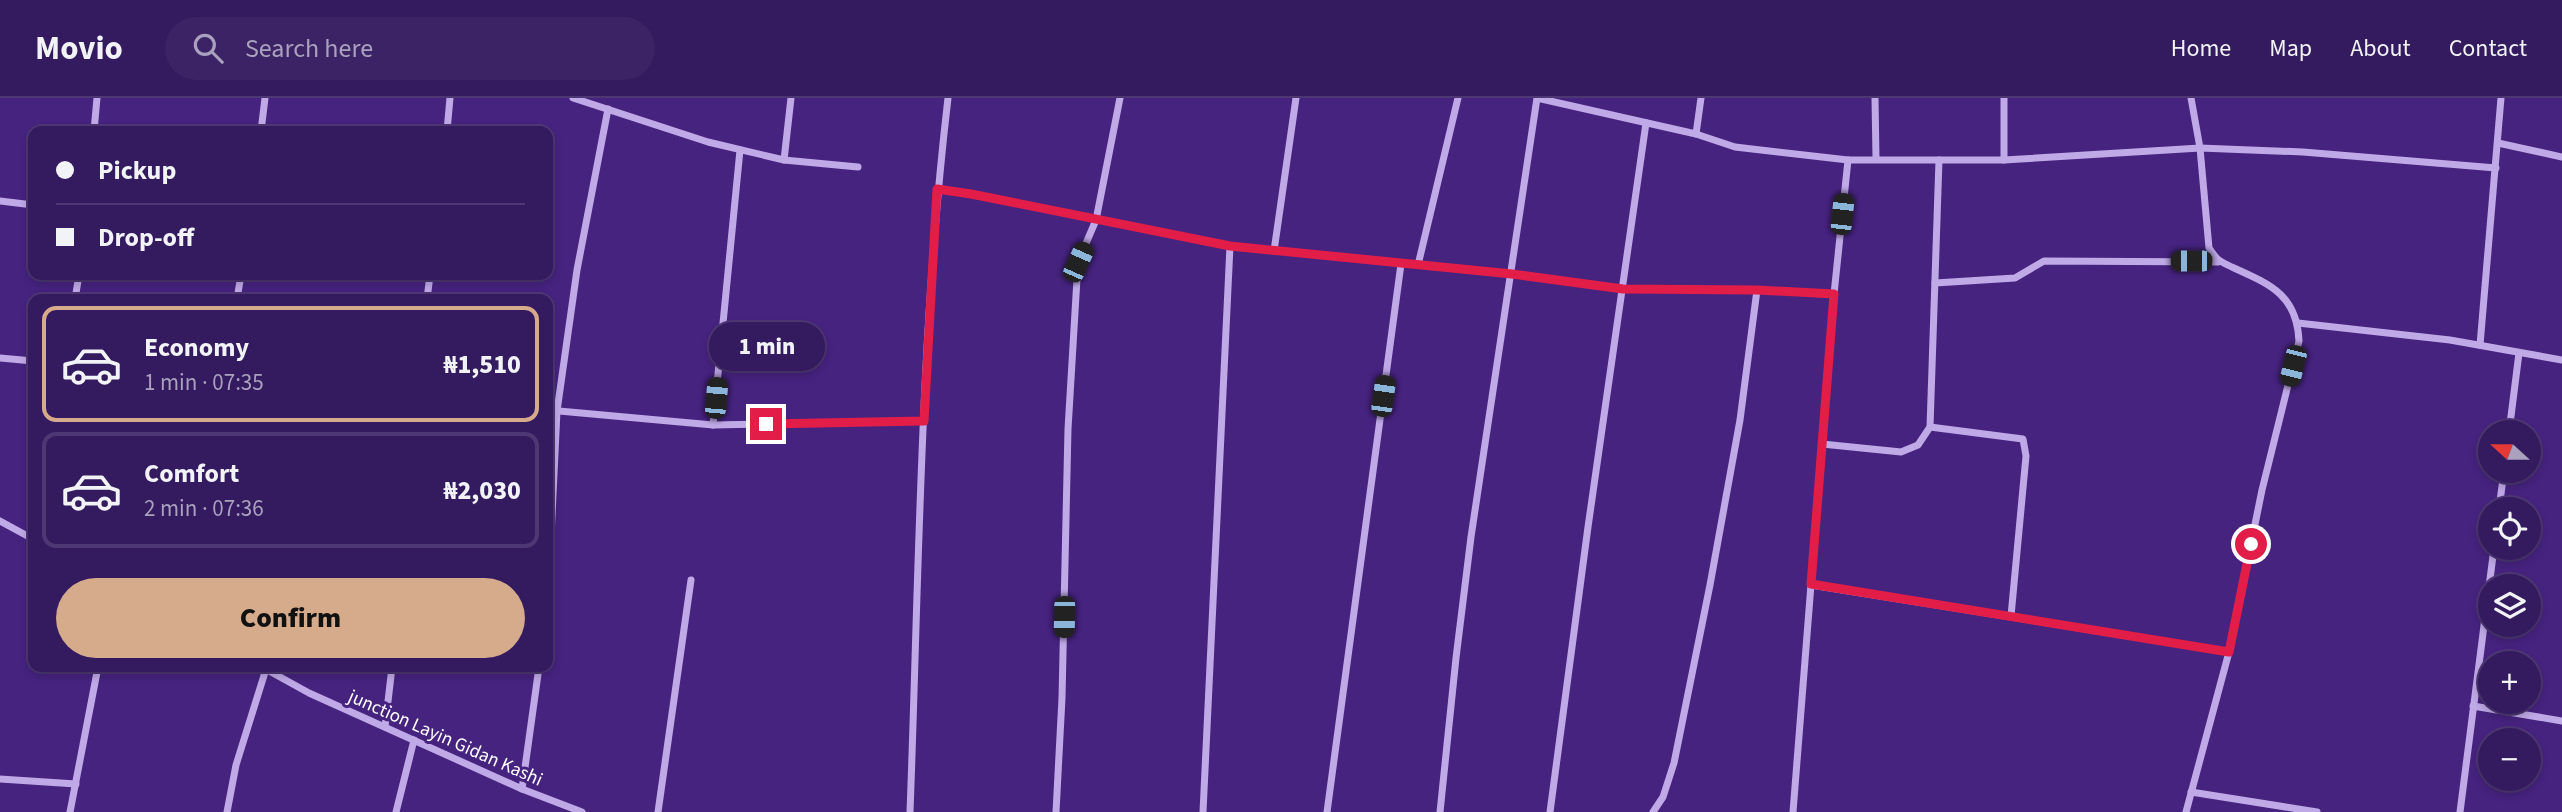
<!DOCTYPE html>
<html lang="en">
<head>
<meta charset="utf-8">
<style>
	:root { --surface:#341a5f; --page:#3c2365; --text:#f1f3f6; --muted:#a9a1bd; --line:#4e3874; --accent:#d6ab8b }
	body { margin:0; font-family:"Source Sans 3",sans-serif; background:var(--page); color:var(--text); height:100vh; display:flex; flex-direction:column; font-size:26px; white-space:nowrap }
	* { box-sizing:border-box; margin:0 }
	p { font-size:23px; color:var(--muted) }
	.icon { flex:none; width:38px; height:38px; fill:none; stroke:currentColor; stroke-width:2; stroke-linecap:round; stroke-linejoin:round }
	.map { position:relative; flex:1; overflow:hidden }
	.details { position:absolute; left:28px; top:196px; width:525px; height:378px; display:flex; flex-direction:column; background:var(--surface); border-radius:14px; box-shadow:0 4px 10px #0003,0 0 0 2px var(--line) }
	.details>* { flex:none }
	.banner { position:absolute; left:28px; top:28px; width:525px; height:154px; border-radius:14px; box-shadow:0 4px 10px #0003,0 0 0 2px var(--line); display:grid; align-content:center; height:154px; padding:0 28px; background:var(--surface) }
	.needle { width:46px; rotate:291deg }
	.buttons { position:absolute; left:2478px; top:322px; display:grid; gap:14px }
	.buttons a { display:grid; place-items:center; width:63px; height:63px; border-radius:50%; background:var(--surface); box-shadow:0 4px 10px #0003,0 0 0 2px var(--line); font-size:35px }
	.end { position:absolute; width:32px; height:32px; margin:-16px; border:9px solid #e11d48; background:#fff; box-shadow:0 0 0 4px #fff }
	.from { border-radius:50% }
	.bubble { position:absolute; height:49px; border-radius:24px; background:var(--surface); box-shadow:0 4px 10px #0003,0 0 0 2px var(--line); font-size:23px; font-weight:800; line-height:49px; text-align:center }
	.car { position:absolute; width:21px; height:42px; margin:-21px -10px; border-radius:9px; box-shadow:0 0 5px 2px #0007; background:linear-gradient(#222 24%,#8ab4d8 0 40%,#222 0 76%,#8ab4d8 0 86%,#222 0) }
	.banner b { display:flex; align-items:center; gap:24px; height:66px; font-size:26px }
	.banner b+b { border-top:2px solid var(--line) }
	.banner i { width:18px; height:18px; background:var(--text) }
	ul { padding:12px 0 0; list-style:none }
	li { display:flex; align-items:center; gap:21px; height:116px; margin:0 14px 10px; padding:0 14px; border:4px solid var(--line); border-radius:14px }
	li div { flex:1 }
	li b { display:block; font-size:26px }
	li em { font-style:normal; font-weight:800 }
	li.current { border-color:var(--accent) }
	li>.icon { width:63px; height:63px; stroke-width:1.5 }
	.cta { display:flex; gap:14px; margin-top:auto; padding:14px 28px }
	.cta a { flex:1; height:80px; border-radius:42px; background:var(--accent); color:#111; font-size:28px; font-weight:800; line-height:80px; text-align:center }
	header { display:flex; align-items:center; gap:42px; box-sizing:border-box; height:98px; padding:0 35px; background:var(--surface); border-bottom:2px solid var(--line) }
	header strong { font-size:33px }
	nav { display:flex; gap:38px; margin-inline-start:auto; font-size:24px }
	.search { width:490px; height:63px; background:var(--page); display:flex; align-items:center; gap:18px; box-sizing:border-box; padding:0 24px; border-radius:38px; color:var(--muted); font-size:26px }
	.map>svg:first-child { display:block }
</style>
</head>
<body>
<header>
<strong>Movio</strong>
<div class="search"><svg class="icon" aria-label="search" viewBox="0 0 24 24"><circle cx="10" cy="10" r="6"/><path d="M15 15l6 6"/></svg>Search here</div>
<nav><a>Home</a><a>Map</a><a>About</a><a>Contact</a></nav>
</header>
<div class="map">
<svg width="2562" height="714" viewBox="0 0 2562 714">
	<rect width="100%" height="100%" fill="#46237f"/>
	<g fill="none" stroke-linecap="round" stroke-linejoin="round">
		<g stroke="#bfa9e7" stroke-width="7">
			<polyline points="573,0 708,44 784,62 858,69"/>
			<polyline points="1875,0 1876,60"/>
			<polyline points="2004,0 2004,62"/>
			<polyline points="94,33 97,0"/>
			<polyline points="261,33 265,0"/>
			<polyline points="447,33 450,0"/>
			<polyline points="1696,36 1701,0"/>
			<polyline points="2498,45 2562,59"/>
			<polyline points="784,62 791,0"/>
			<polyline points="937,91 971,96 1230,148 1512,176 1623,191 1757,192 1834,196"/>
			<polyline points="0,103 33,107"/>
			<polyline points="1274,153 1296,0"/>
			<polyline points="1418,167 1458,0"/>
			<polyline points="1935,185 2015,180 2044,163 2218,164"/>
			<polyline points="75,201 79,177"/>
			<polyline points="237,201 241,177"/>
			<polyline points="427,201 430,177"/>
			<polyline points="2298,225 2450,242 2562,262"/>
			<polyline points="2480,247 2501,0"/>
			<polyline points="0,260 33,263"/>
			<polyline points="548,312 713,327 924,323"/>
			<polyline points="713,327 740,52"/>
			<polyline points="1930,329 2023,341 2026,358 2011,518"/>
			<polyline points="2509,334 2519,255"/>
			<polyline points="1822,346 1901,354 1918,347 1930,329 1939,62"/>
			<polyline points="2499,411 2504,373"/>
			<polyline points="0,423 33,441"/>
			<polyline points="1811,487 2229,554"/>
			<polyline points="548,502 557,313 577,172 608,11"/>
			<polyline points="262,569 309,595 522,691 582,714"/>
			<polyline points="2473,608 2562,623"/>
			<polyline points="385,629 392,569"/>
			<polyline points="0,681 76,686"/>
			<polyline points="522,691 539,569"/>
			<polyline points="2191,694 2317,714"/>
			<polyline points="70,714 98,569"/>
			<polyline points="227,714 236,667 266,571"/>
			<polyline points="396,714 414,642"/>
			<polyline points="658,714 691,482"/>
			<path d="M910,714C919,476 920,237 948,0"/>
			<polyline points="1056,714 1062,600 1068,331 1078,164 1096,122 1120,0"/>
			<polyline points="1203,714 1230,148"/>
			<polyline points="1327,714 1401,166"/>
			<polyline points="1440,714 1456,560 1471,439 1537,0 1696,36 1735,49 1848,62 2004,62 2200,50 2303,54 2496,70"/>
			<polyline points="1550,714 1588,429 1646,25"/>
			<polyline points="1653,714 1663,699 1674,665 1710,487 1740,322 1757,192"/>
			<polyline points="1793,714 1834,196 1848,62"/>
			<path d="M2186,714L2229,554L2262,392L2299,243C2297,198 2272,187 2234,170C2220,163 2218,164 2209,150L2200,50L2191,0"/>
			<polyline points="2460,714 2494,450"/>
		</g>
	</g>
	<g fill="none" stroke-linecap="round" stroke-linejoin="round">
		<polyline stroke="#e11d48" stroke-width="9" points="766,326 924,323 937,91 971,96 1230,148 1512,176 1623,191 1757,192 1834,196 1811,486 2229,554 2251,446"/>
	</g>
	<g text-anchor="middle" stroke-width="6" stroke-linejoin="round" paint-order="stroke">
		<g font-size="19" fill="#fff" stroke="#46237f">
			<text transform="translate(446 639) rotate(24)" y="7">junction Layin Gidan Kashi</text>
		</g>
	</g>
</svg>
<div class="buttons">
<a><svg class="needle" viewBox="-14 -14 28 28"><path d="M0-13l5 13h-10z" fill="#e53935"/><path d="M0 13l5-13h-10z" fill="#a9a1bd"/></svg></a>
<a><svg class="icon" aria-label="locate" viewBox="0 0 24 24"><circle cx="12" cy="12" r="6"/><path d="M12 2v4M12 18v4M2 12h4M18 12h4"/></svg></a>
<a><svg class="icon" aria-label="layers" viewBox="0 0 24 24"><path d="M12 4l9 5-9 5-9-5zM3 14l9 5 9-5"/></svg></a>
<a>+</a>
<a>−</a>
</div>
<i class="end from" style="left:2251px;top:446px"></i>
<i class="end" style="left:766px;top:326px"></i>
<div class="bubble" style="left:709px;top:224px;width:116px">1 min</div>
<i class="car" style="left:1842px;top:116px;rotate:6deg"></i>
<i class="car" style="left:2191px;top:163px;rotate:270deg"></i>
<i class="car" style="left:1078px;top:164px;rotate:24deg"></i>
<i class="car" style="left:2293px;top:268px;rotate:194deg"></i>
<i class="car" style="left:1383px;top:298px;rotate:8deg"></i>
<i class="car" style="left:716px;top:300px;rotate:5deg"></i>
<i class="car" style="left:1064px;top:519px;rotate:181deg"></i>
<div class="banner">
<b><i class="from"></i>Pickup</b>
<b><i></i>Drop-off</b>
</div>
<section class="details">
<ul>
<li class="current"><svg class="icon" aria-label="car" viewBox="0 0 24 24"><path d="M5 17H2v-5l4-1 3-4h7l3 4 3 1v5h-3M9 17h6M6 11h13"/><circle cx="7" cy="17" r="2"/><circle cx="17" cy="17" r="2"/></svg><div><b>Economy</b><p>1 min · 07:35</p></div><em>₦1,510</em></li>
<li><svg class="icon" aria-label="car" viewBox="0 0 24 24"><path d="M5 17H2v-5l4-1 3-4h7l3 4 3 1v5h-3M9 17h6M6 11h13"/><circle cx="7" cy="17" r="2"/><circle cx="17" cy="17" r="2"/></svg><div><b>Comfort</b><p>2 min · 07:36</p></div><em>₦2,030</em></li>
</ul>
<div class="cta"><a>Confirm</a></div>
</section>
</div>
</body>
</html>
